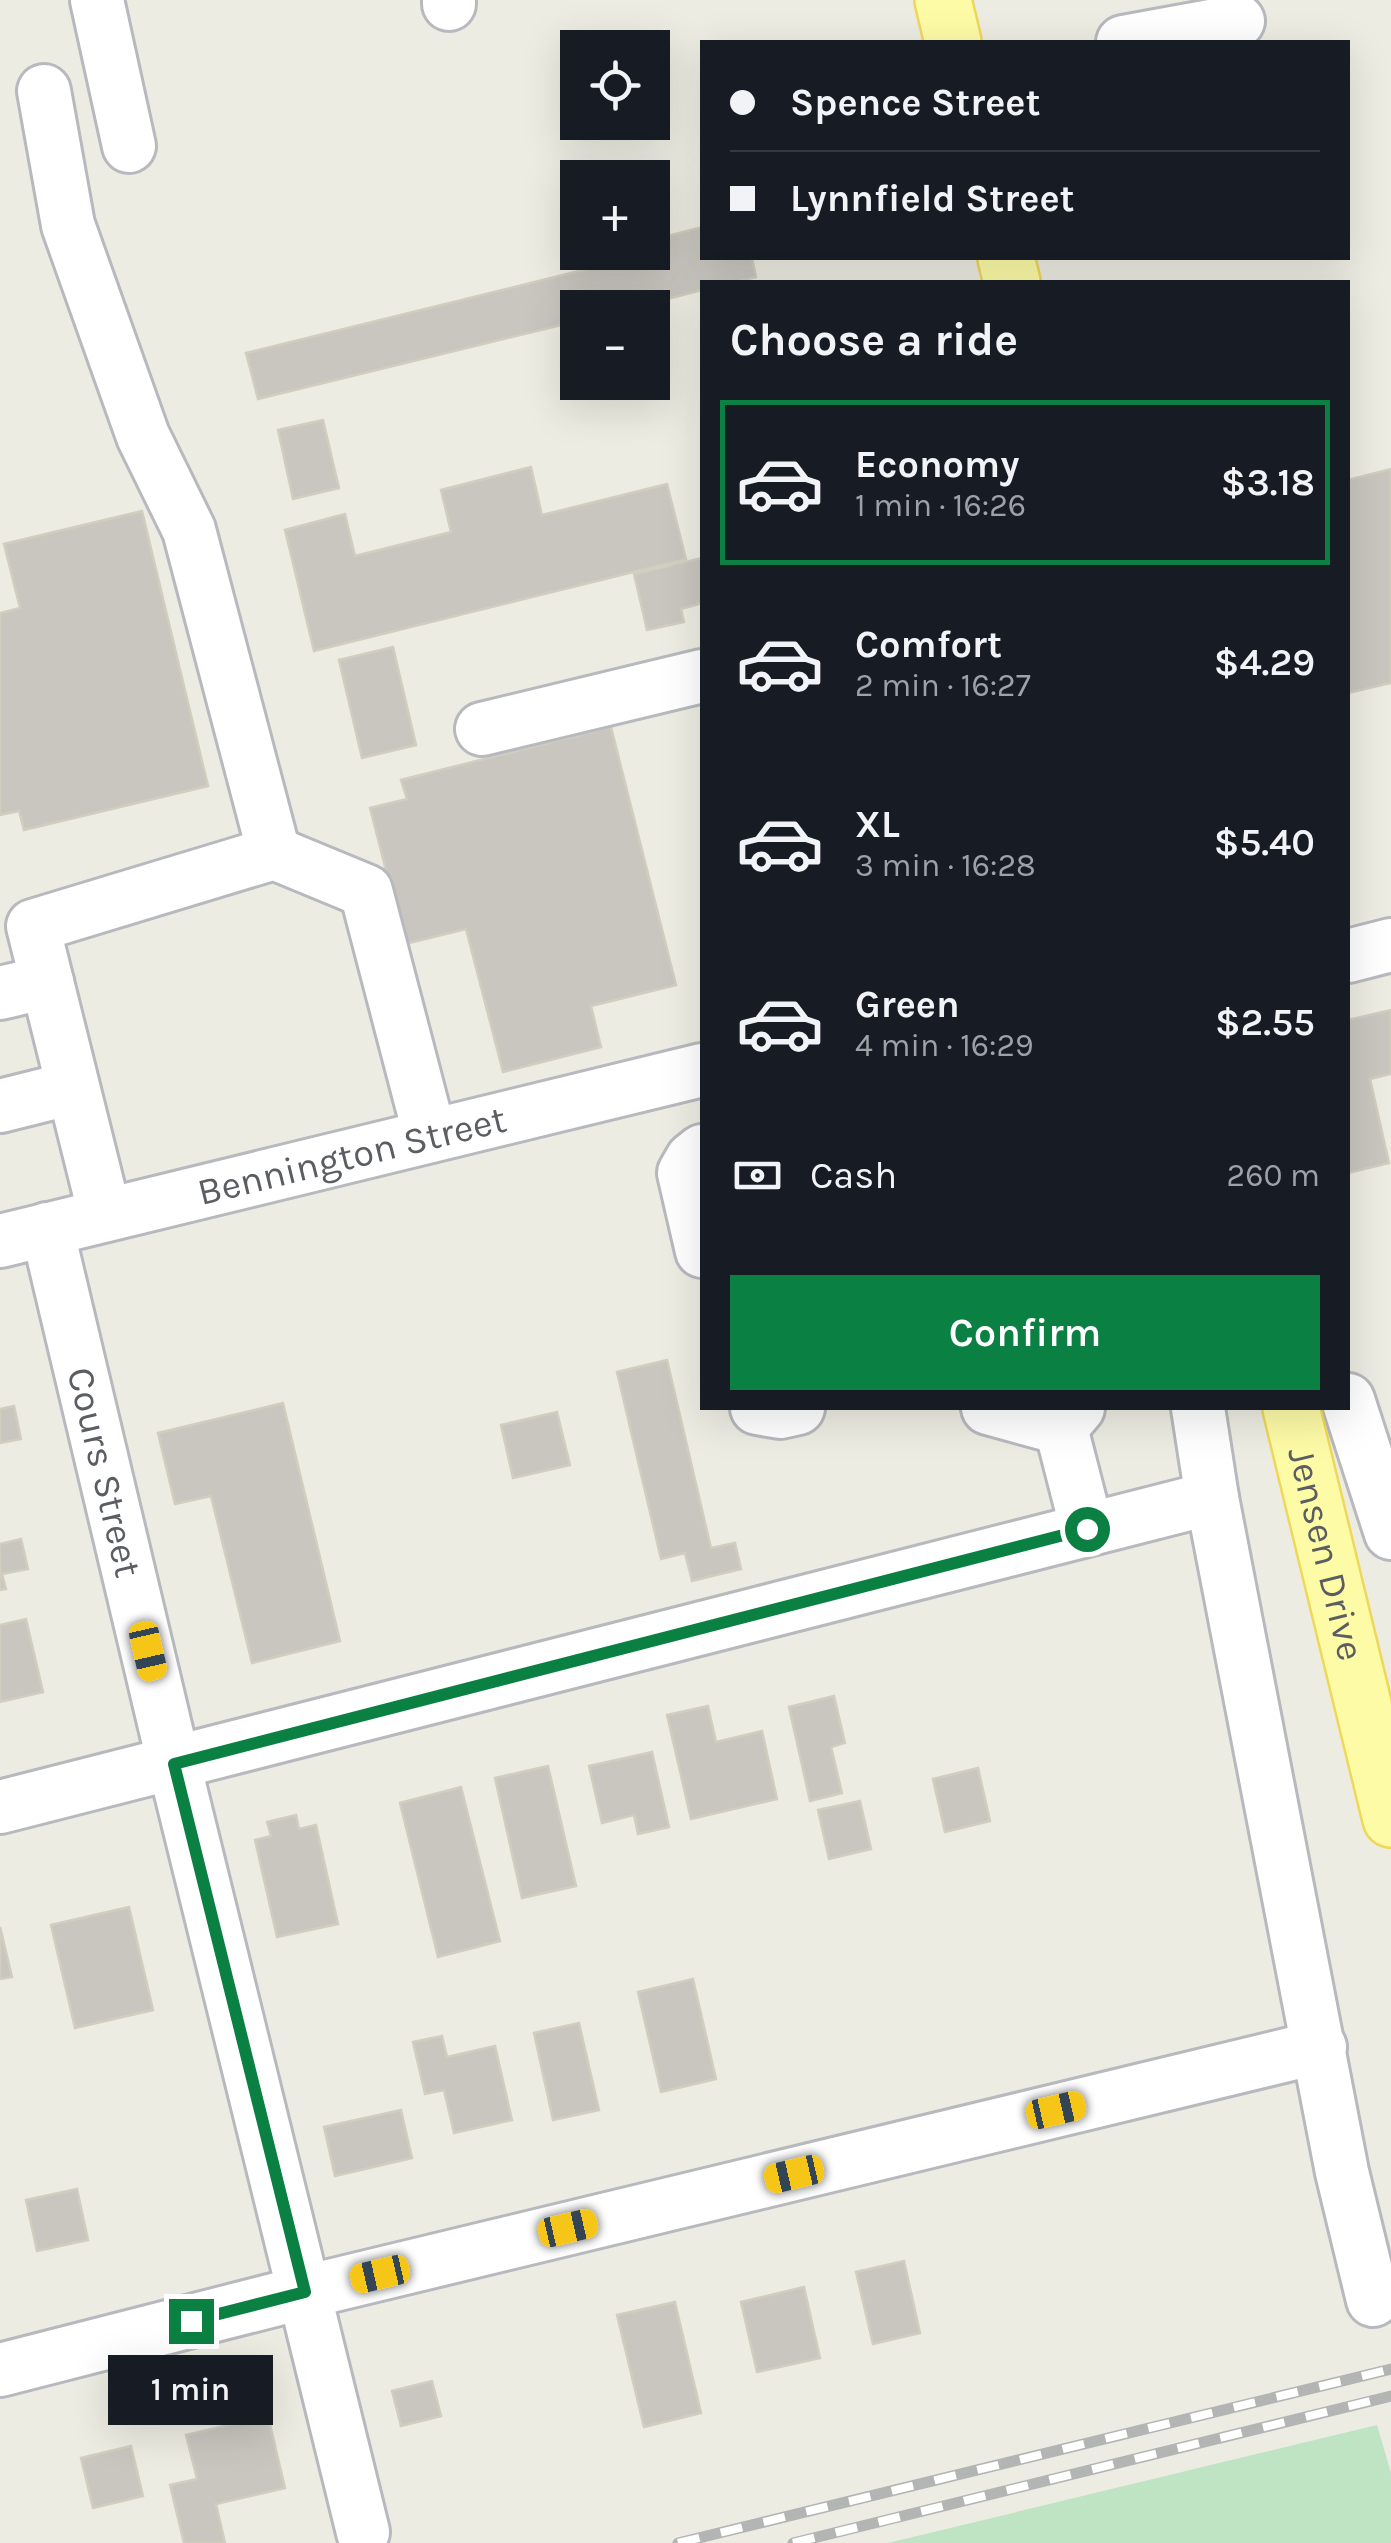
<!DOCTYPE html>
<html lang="en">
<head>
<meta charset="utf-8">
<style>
	:root { --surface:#171b24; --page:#242831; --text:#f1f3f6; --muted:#9ea1a6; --line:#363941; --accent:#0b8043 }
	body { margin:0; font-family:Karla,sans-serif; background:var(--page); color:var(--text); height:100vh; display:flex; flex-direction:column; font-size:38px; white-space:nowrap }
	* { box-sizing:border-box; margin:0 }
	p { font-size:32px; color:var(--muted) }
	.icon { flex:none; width:55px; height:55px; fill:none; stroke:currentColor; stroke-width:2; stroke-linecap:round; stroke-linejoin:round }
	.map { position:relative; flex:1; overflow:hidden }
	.side { position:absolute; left:700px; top:280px; width:650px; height:1130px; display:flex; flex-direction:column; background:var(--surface); border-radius:0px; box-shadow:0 10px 40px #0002 }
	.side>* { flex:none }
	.guide { position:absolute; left:700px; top:40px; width:650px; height:220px; border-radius:0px; box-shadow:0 10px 40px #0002; display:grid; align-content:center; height:220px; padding:0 30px; background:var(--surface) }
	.fabs { position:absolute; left:560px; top:30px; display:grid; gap:20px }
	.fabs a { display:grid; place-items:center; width:110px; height:110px; border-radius:0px; background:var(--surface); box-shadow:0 10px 40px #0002; font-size:50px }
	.end { position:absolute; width:45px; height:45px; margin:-22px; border:12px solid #0b8043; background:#fff; box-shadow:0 0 0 5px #fff }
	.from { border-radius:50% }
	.bubble { position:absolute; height:70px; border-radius:0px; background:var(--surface); box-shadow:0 10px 40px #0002; font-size:32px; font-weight:600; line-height:70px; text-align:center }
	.car { position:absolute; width:30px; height:60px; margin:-30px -15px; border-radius:12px; box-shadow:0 0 8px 2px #0007; background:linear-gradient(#f5c518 24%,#345 0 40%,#f5c518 0 76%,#345 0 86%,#f5c518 0) }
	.guide b { display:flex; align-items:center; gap:35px; height:95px; font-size:38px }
	.guide b+b { border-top:2px solid var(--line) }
	.guide i { width:25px; height:25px; background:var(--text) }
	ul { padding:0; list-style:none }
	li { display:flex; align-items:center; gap:30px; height:165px; margin:0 20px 15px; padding:0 10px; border:5px solid transparent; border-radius:0px }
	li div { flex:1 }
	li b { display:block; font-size:38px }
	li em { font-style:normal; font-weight:600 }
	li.selected { border-color:var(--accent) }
	li>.icon { width:90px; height:90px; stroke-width:1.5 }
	h2 { padding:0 30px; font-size:45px; line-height:120px }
	.pay { display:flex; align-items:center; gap:25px; height:110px; padding:0 30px; font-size:38px }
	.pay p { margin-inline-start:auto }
	.action { display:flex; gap:20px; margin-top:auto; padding:20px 30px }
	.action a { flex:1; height:115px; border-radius:0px; background:var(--accent); color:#fff; font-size:40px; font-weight:600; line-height:115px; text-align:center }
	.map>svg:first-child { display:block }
</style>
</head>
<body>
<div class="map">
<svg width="1391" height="2543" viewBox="0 0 1391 2543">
	<rect width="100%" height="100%" fill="#edece2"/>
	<polygon fill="#bee4c3" points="1377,2425 1391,2473 1391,2543 888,2543"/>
	<g fill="#c8c6bf" stroke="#d1cec0" stroke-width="2.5">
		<polygon points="702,227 702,258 752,258 756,277 735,282 702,282 702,290 633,308 578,308 578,321 258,399 246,353 599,266 596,253 652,252 652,240"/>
		<polygon points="323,420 339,488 293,499 278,430"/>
		<polygon points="531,467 542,515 667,484 686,559 314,651 285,530 345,514 355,556 451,532 441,490"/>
		<polygon points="1391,469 1391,683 1348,693 1348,480"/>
		<polygon points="142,511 208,786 24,830 19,811 0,815 0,613 20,608 4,544"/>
		<polygon points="702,558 702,603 681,609 684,622 647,630 634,574"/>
		<polygon points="393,647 416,745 362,758 339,660"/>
		<polygon points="611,727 676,985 591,1006 601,1047 503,1072 466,929 405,944 370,808 407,799 401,780"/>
		<polygon points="1391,1010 1391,1074 1370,1079 1389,1163 1348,1173 1348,1020"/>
		<polygon points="667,1360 711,1548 735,1543 741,1569 692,1581 685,1553 661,1559 617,1372"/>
		<polygon points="283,1403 340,1641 252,1663 211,1496 175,1504 158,1433"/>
		<polygon points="14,1406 21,1439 0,1443 0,1409"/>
		<polygon points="557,1412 570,1465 513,1478 501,1425"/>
		<polygon points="21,1539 28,1569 2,1574 6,1589 0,1590 0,1544"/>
		<polygon points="26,1619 43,1692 0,1702 0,1625"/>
		<polygon points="834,1696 845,1743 831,1747 842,1793 810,1801 789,1707"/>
		<polygon points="708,1706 716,1742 762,1731 777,1799 691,1819 667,1715"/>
		<polygon points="652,1752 669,1827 638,1834 634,1815 602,1823 589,1766"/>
		<polygon points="548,1766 576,1886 522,1898 495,1778"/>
		<polygon points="978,1768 990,1821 945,1832 933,1779"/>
		<polygon points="461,1787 500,1941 438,1957 400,1803"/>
		<polygon points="860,1801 871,1849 829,1859 818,1810"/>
		<polygon points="296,1815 299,1829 316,1825 338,1924 277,1937 255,1840 271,1836 267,1822"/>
		<polygon points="129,1907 153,2010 75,2028 51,1925"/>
		<polygon points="0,1927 12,1977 0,1979"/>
		<polygon points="693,1979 716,2079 661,2092 638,1992"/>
		<polygon points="579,2023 599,2110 553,2120 534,2033"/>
		<polygon points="442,2036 447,2057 495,2046 512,2120 454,2133 444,2090 425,2094 413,2042"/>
		<polygon points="401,2110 412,2158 335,2176 324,2127"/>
		<polygon points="77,2189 88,2240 37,2251 26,2200"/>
		<polygon points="904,2261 920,2333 873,2344 856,2272"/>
		<polygon points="804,2287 820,2358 757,2372 741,2302"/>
		<polygon points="675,2302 701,2413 644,2427 617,2315"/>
		<polygon points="432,2381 441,2416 401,2426 392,2391"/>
		<polygon points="268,2416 285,2488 216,2504 225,2543 184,2543 170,2485 197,2479 186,2435"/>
		<polygon points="131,2446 143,2496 93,2508 81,2458"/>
	</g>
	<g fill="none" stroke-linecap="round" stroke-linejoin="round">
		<defs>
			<g id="minor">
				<polyline points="97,0 129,146"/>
				<polyline points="449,0 449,4"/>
				<polyline points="1123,42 1238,21"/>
				<polyline points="44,91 68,225 143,436 189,530 274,853"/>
				<polyline points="482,729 702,676"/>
				<polyline points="1348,956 1391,945"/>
				<polyline points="0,993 47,982"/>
				<polyline points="0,1106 72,1088"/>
				<polyline points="702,1151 692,1159 684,1173 702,1251"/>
				<polyline points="105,1215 33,926 274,853 366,891 430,1136"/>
				<path id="s1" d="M47,1229L174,1764L363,2532"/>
				<path id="s2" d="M0,1241L702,1070"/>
				<polyline points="1348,1400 1391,1533"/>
				<polyline points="757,1408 780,1412 798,1408"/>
				<polyline points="988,1408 1061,1428"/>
				<polyline points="1078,1408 1061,1428 1087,1529"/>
				<polyline points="1198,1408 1212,1498 1342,2172 1373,2300"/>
				<polyline points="0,1807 1212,1498"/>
				<polyline points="0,2370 305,2292 1320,2047"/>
			</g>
			<g id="major">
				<polyline points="943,0 953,42"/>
				<polyline points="1006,258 1012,282"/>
				<path id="s3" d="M1291,1408L1391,1819"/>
			</g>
		</defs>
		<use href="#minor" stroke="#b7b9be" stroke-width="58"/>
		<use href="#major" stroke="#efd859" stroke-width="60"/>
		<use href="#minor" stroke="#fff" stroke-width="52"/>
		<use href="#major" stroke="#fdfba6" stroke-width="55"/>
		<defs>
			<g id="rail">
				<polyline points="678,2543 1391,2369"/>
				<polyline points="793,2543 1391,2396"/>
			</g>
		</defs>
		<use href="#rail" stroke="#b3b4b4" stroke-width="11"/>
		<use href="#rail" stroke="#fff" stroke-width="8" stroke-dasharray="22" stroke-linecap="butt"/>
	</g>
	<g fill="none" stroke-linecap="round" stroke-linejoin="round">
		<polyline stroke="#0b8043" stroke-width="12" points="191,2321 305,2292 174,1764 1087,1529"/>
	</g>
	<g text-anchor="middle" stroke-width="10" stroke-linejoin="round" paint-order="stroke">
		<g font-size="38" fill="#5a5d62" stroke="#fff">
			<text dy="13" stroke="none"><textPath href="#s2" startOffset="362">Bennington Street</textPath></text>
			<text dy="13" stroke="none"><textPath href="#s1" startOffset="250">Cours Street</textPath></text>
			<text dy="13" stroke="none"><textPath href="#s3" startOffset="150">Jensen Drive</textPath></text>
		</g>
	</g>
</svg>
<div class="fabs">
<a><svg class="icon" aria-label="locate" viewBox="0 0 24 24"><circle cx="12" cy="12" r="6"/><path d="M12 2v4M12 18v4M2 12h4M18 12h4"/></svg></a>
<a>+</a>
<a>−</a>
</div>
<i class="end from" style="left:1087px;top:1529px"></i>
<i class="end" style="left:191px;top:2321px"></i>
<div class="bubble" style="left:108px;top:2355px;width:165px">1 min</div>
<i class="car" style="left:148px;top:1651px;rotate:167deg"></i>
<i class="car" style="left:1056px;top:2110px;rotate:77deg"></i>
<i class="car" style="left:794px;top:2174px;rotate:257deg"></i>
<i class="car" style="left:568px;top:2228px;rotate:77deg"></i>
<i class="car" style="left:380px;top:2274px;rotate:257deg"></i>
<div class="guide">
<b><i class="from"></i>Spence Street</b>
<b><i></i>Lynnfield Street</b>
</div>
<section class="side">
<h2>Choose a ride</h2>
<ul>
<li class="selected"><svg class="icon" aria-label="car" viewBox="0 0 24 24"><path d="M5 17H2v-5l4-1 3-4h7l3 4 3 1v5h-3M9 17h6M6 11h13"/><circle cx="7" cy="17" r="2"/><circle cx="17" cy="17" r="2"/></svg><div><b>Economy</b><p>1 min · 16:26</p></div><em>$3.18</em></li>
<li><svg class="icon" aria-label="car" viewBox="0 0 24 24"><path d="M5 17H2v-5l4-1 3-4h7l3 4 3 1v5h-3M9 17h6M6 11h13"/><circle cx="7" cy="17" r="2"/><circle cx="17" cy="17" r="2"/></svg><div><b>Comfort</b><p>2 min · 16:27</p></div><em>$4.29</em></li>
<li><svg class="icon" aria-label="car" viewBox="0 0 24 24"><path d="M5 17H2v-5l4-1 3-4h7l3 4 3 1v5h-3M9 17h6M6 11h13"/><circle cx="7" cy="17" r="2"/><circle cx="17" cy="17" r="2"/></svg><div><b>XL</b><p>3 min · 16:28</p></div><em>$5.40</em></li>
<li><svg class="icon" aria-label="car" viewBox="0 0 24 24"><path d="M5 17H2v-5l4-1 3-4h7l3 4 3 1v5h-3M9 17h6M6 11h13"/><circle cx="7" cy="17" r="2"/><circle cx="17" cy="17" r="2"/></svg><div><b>Green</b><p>4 min · 16:29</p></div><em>$2.55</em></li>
</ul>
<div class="pay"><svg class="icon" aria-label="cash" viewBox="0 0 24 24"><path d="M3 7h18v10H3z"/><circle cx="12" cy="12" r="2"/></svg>Cash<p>260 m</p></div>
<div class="action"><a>Confirm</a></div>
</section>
</div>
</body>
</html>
